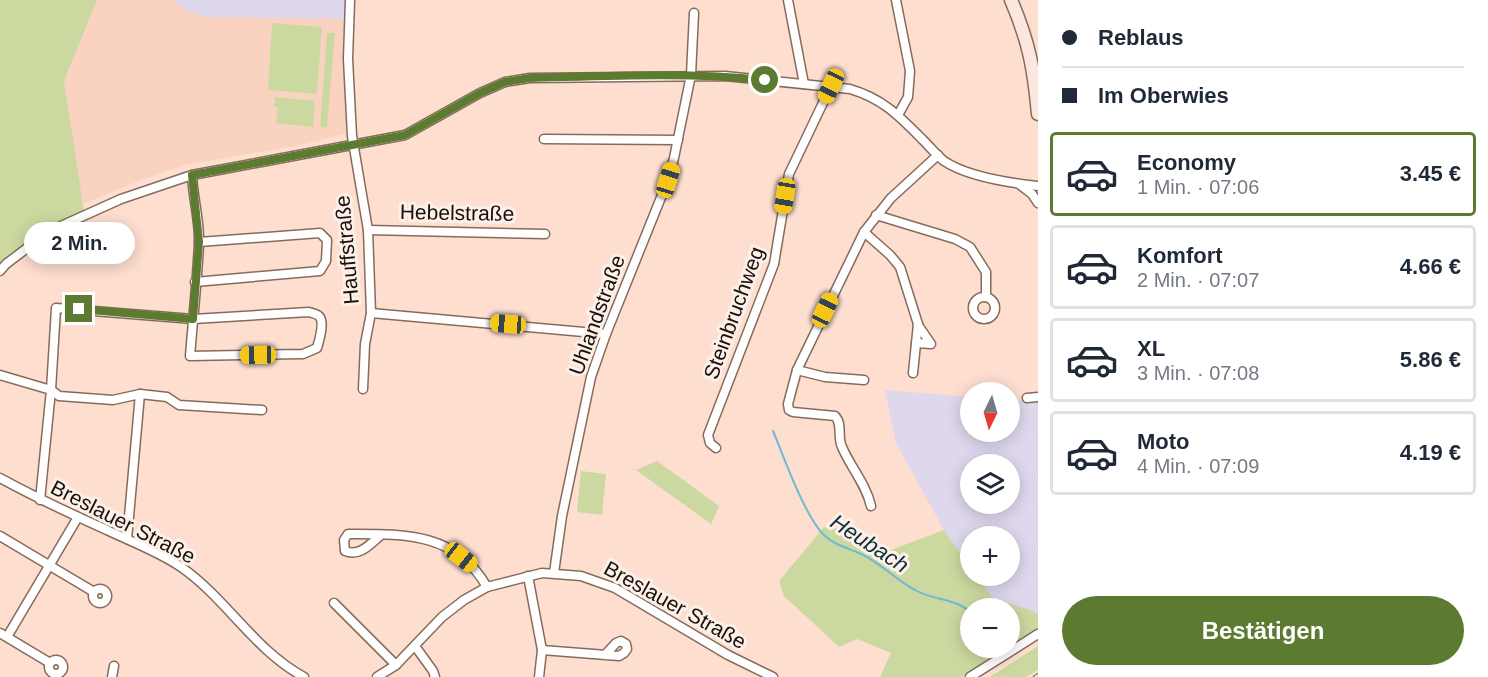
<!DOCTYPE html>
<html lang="de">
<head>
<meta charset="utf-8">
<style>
	:root { --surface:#fff; --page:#f6f6f7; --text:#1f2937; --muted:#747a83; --line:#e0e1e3; --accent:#5c7a30 }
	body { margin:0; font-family:Arial,sans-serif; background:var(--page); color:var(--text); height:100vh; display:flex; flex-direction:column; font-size:22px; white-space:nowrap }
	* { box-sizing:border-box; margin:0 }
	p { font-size:20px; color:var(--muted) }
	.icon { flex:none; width:33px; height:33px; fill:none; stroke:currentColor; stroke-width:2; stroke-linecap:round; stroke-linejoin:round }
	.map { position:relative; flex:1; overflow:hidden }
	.drawer { display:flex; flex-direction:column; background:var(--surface); width:450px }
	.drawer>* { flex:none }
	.top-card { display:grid; align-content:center; height:132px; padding:0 24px; background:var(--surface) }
	.needle { width:39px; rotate:185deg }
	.controls { position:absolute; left:960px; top:382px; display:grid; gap:12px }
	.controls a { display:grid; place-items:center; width:60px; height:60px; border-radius:50%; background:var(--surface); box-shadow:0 3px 15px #0003; font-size:30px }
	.end { position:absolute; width:27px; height:27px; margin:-14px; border:8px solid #5c7a30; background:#fff; box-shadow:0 0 0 3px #fff }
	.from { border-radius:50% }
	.bubble { position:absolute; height:42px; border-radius:21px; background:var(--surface); box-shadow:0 3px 15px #0003; font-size:20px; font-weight:700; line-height:42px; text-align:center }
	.car { position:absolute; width:18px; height:36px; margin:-18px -9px; border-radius:8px; box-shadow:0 0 4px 2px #0007; background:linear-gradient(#f5c518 24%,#345 0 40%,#f5c518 0 76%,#345 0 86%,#f5c518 0) }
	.top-card b { display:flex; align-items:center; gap:21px; height:57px; font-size:22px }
	.top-card b+b { border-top:2px solid var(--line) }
	.top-card i { width:15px; height:15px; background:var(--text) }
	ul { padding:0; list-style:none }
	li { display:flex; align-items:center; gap:18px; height:84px; margin:0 12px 9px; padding:0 12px; border:3px solid var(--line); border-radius:6px }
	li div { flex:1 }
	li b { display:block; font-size:22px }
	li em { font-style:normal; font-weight:700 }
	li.active { border-color:var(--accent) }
	li>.icon { width:54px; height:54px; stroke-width:1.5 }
	.button { display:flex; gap:12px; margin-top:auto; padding:12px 24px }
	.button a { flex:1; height:69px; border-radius:36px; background:var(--accent); color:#fff; font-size:24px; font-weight:700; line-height:69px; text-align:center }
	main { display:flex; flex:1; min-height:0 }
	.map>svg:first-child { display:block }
</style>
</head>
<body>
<main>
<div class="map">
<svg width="1038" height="677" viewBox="0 0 1038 677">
	<rect width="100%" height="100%" fill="#fddecf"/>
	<g fill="#dfd7ec" fill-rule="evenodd">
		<polygon points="173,0 348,0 346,19 204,17 187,11"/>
		<path d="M885,390L970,397V432H1010V400L1038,401V614L1028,609L993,599L977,576H1010V537H970V567L944,530L896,443ZM970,465H1010V504H970Z"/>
	</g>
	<polygon fill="#fad3c0" points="97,0 173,0 187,11 204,17 346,19 344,58 348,133 301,145 185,165 141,180 81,205 64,81"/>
	<g fill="#cbd9a0">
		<polygon points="0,0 97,0 64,81 84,212 41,233 0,264"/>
		<polygon points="272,23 322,27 317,94 268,90"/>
		<polygon points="327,33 335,33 327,128 320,127"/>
		<polygon points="275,97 315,101 313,127 276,123 278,107 274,107"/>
		<polygon points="657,461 719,506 711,524 636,470"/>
		<polygon points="581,471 606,474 602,515 577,512"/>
		<polygon points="824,527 857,530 875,556 944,530 970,567 970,576 977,576 993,599 1028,609 1038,614 1038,630 1010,647 1010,609 970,609 970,648 1007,648 962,677 880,677 891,653 857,639 839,647 784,596 779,581"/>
		<polygon points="1038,646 1038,670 1026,677 990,677"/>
	</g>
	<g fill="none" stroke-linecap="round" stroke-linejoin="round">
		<path stroke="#6fb9d2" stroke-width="2" d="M773,431C784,457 805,517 824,535C834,545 848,548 861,554C881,563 896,580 915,590C932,600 955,598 970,612"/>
		<defs>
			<g id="minor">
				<polyline points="350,0 348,59 352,136 368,230 371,313 365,344 363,389"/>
				<polyline points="788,0 804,84"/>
				<polyline points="896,0 910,71 908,97 898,115"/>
				<polyline points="544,139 678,140"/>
				<polyline points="1019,184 1032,194 1038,203"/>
				<polyline points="876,215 955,239 970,247 986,272 986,297"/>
				<polyline points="368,230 545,234"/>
				<polyline points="864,232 890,255 900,267 918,324 913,373"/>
				<path d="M0,271L6,264L43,236L61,226L121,199L192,175L405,135L480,93L505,82L530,78L725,76L850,89C884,99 900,117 924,141C931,148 937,156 944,161C968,177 1010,183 1038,186"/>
				<polyline points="195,282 320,271 326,261 327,240 320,233 199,242"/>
				<circle cx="984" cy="308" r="11"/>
				<polyline points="371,313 606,334"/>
				<polyline points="916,343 931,344 918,325"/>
				<polyline points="797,370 825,377 864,380"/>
				<polyline points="0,375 51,390 59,396 113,400 140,394 167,397 179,405 262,410"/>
				<polyline points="1027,398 1038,397"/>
				<polyline points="716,448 710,443 708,435 774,264 789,174 831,86"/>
				<path d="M0,478C35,497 71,514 107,530C132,542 159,552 181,567C227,599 254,650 304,677"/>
				<path d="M40,500L51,390L56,308L193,319L309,312C311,313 317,314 319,316C325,322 319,341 317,348L303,354L190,356C193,319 197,282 199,244C200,222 193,198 192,175"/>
				<path d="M871,506C866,484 851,468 842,447C837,437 843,424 835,416L793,412L789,410L788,404L797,370L864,232L891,198L938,155"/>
				<path d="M381,535C370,544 360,557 345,551L344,540L348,534C404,534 456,532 487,587"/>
				<polyline points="0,536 94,592"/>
				<polyline points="127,539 140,394"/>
				<polyline points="554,573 562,516 591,377 606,334 668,180 674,158 691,75 694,13"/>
				<polyline points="528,576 542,650 539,677"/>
				<circle cx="100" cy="596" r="7"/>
				<polyline points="334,603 396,665"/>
				<polyline points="0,633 50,663"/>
				<polyline points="7,637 78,517"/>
				<polyline points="415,646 433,671 435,677"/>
				<polyline points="542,650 619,656 624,653 627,649 626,644 621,641 616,643 605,655"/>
				<circle cx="56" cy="667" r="7"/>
				<polyline points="112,677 114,666"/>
				<polyline points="377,677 396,665 442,617 464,600 487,587 542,573 581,576 615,588 728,655 773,677"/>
				<polyline points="970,677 1038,634"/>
			</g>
			<path id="secondary" d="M1011,0C1029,42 1034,69 1038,114"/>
		</defs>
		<use href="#minor" stroke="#866b5d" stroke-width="11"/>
		<use href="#secondary" stroke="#866b5d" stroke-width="15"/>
		<use href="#minor" stroke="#fff" stroke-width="8"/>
		<use href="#secondary" stroke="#fbe6e0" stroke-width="12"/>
		<defs>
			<polyline id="rail" points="1035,677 1038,675"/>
		</defs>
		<use href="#rail" stroke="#907b70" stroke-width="4.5"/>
		<use href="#rail" stroke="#fcf0e9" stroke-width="2" stroke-dasharray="7" stroke-linecap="butt"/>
	</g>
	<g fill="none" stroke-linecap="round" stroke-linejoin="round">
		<path stroke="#5c7a30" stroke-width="8" d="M79,309L193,319L199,242L192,175L405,135L480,93L505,82L530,78C608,76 687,72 765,80"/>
	</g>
	<g text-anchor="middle" stroke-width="6" stroke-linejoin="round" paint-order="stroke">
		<g font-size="21" fill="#1a100b" stroke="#fcf0e9">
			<text transform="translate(457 213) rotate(1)" y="7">Hebelstraße</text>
			<text transform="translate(347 250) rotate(-95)" y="7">Hauffstraße</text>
			<text transform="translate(734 313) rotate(-70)" y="7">Steinbruchweg</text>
			<text transform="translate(597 315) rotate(-70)" y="7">Uhlandstraße</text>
			<text transform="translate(123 522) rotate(27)" y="7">Breslauer Straße</text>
			<text transform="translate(675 605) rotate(29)" y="7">Breslauer Straße</text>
		</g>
		<g font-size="22" font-style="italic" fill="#0c303b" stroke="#fcf0e9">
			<text transform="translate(870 543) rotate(33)" y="8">Heubach</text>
		</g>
	</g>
</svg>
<div class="controls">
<a><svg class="needle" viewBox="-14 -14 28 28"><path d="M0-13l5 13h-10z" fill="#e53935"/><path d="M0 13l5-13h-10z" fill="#747a83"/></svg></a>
<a><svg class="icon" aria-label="layers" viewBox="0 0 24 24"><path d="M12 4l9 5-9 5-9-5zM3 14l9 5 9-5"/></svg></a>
<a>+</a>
<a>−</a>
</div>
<i class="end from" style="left:765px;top:80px"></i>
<i class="end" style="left:79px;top:309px"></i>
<div class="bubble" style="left:24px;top:222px;width:111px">2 Min.</div>
<i class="car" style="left:831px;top:86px;rotate:205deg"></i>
<i class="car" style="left:668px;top:180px;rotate:17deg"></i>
<i class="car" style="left:785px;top:196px;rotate:189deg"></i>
<i class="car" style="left:825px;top:310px;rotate:25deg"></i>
<i class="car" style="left:508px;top:324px;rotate:274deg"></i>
<i class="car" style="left:258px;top:355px;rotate:269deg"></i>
<i class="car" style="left:461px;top:557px;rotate:128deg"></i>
</div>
<section class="drawer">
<div class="top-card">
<b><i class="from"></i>Reblaus</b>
<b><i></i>Im Oberwies</b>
</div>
<ul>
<li class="active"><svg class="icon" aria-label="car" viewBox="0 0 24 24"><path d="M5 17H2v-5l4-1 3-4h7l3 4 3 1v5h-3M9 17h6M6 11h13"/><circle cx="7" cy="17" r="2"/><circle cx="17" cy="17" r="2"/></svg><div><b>Economy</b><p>1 Min. · 07:06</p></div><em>3.45 €</em></li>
<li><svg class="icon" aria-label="car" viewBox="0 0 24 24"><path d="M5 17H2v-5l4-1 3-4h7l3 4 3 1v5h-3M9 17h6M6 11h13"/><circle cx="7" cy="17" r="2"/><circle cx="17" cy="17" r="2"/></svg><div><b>Komfort</b><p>2 Min. · 07:07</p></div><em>4.66 €</em></li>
<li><svg class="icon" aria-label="car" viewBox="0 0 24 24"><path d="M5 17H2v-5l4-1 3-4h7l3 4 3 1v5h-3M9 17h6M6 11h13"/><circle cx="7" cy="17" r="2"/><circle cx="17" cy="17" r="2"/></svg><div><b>XL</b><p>3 Min. · 07:08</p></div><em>5.86 €</em></li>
<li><svg class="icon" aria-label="car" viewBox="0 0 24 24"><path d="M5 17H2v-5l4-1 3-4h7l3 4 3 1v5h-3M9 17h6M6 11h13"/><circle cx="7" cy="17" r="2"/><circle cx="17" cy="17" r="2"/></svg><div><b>Moto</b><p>4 Min. · 07:09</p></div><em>4.19 €</em></li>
</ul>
<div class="button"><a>Bestätigen</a></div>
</section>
</main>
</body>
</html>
